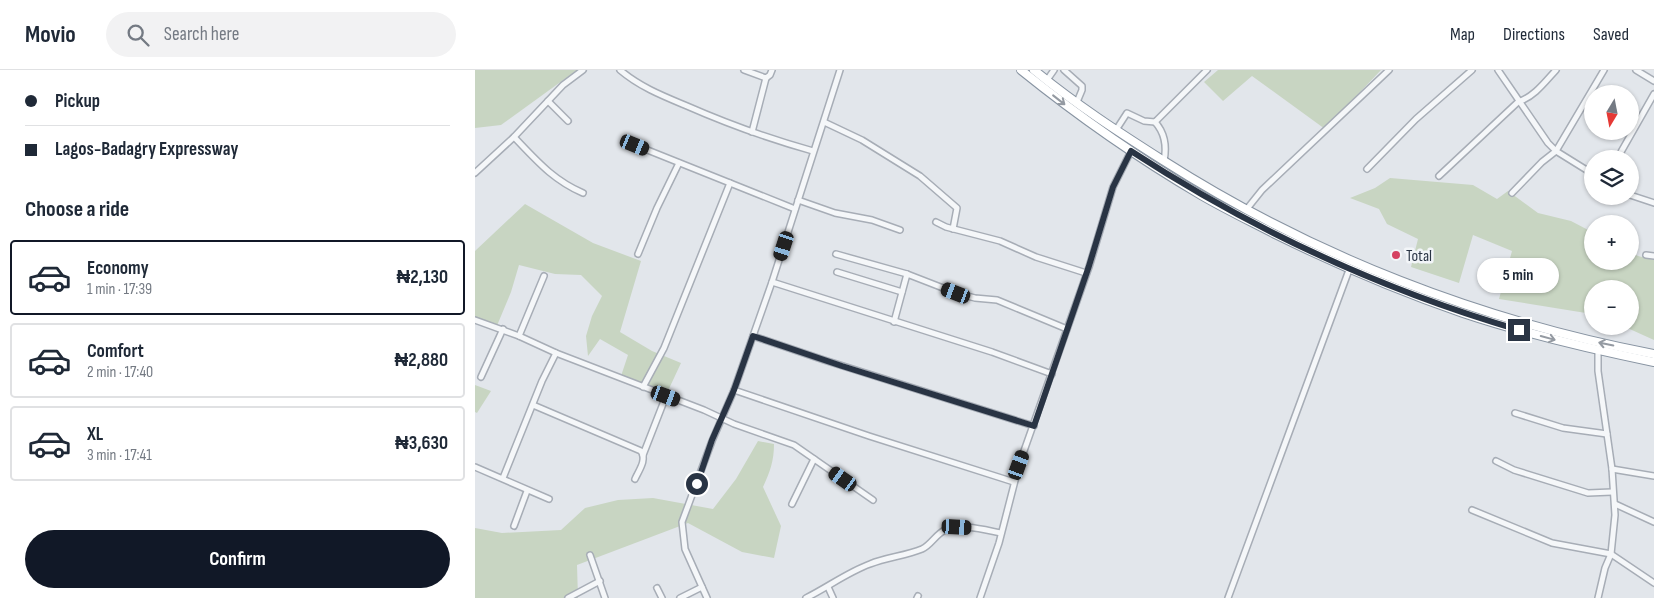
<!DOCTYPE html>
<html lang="en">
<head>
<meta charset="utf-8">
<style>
	:root { --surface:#fff; --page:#f2f2f3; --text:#1f2937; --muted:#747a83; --line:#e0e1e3; --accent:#111827 }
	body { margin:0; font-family:"Sofia Sans Condensed",sans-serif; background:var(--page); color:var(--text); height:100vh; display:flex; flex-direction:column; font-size:19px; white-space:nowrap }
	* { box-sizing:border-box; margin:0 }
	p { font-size:16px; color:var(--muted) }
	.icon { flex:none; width:28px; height:28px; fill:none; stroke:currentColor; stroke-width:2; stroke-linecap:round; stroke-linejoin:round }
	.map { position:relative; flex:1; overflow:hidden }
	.panel { display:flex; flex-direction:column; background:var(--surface); width:475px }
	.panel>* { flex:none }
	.top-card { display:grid; align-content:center; height:110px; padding:0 25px; background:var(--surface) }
	.needle { width:32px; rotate:190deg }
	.controls { position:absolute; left:1109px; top:15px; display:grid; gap:10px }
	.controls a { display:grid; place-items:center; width:55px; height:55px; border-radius:50%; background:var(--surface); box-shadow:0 1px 4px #0004; font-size:25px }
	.end { position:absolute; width:22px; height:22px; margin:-11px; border:6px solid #293444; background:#fff; box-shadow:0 0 0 2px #fff }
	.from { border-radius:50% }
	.bubble { position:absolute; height:35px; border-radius:18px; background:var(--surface); box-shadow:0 1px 4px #0004; font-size:16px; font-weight:700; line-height:35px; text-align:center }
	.car { position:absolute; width:15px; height:30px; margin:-15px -8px; border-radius:6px; box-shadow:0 0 4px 1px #0007; background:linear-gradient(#222 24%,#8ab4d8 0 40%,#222 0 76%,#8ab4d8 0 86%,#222 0) }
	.top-card b { display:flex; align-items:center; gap:18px; height:48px; font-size:19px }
	.top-card b+b { border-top:1px solid var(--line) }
	.top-card i { width:12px; height:12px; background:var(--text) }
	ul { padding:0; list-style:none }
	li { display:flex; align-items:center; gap:15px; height:75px; margin:0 10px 8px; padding:0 15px; border:2px solid var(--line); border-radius:5px }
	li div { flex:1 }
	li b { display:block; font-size:19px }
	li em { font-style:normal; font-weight:700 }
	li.on { border-color:var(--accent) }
	li>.icon { width:45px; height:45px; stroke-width:1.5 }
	h2 { padding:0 25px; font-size:22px; line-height:60px }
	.cta { display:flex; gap:10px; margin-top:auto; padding:10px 25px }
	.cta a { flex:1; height:58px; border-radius:30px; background:var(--accent); color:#fff; font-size:20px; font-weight:700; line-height:58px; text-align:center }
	header { display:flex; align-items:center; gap:30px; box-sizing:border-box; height:70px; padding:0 25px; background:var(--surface); border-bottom:1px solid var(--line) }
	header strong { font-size:24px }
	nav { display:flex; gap:28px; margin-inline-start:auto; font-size:18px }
	.search { width:350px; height:45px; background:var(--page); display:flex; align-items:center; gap:12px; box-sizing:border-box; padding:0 18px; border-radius:28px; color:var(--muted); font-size:19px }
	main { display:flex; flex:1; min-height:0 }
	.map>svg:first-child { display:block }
</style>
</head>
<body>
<header>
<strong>Movio</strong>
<div class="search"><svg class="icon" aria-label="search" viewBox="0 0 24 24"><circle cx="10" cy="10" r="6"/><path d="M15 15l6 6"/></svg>Search here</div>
<nav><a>Map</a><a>Directions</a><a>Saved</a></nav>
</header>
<main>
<section class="panel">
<div class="top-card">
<b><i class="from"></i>Pickup</b>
<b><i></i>Lagos-Badagry Expressway</b>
</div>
<h2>Choose a ride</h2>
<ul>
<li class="on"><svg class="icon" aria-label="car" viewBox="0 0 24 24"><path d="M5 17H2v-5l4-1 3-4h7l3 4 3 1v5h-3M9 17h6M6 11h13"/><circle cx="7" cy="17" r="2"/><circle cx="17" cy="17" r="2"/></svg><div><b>Economy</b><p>1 min · 17:39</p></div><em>₦2,130</em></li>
<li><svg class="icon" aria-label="car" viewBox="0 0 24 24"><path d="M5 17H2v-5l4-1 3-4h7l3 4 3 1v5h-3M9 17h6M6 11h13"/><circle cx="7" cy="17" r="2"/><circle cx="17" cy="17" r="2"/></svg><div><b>Comfort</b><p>2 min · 17:40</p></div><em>₦2,880</em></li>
<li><svg class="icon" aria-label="car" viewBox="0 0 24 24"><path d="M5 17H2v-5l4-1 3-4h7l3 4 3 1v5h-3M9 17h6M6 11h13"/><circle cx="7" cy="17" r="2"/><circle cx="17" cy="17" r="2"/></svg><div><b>XL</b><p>3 min · 17:41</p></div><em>₦3,630</em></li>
</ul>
<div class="cta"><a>Confirm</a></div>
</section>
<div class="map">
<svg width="1179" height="528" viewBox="0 0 1179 528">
	<rect width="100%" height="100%" fill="#e2e6eb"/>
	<g fill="#c8d5c2">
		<polygon points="0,0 102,0 26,55 0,58"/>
		<polygon points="743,0 906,0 850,59 777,6 748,31 729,12"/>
		<polygon points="915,108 998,115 1022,129 1033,121 1063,143 1096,151 1117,162 1118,191 1155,191 1155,182 1163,186 1179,190 1179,270 1148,256 1155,256 1155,219 1118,219 1117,244 1024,229 1037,181 998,165 984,213 936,197 943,169 912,154 904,139 875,128 900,118"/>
		<polygon points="50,134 118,173 166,191 145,262 177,281 206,293 192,323 146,306 153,285 125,269 113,286 111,266 117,246 127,226 106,205 80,204 44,195 36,222 21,258 0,251 0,181"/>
		<polygon points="0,315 16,321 2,343 0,342"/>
		<path d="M283,371L299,374C299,391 295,402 288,417L306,456L299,488L267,482L213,453L102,495L103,528H0V458L27,463L86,460L110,438L143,430L178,428L238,439L261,409Z"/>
	</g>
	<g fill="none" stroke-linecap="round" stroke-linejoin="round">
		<defs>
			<g id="minor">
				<path d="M145,0C165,17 188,26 212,36C253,54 295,69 338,81"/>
				<polyline points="269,0 291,8 295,5 297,0"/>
				<polyline points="589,0 607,16 607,20 602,32"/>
				<polyline points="1023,0 1073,73 1081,81 1118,104"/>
				<polyline points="1161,0 1179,11"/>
				<polyline points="572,10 579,0"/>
				<polyline points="73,31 93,51"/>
				<polyline points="349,52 387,70 445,106 482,138 478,159"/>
				<path d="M680,52C690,63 692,76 689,91"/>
				<polyline points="641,60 652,43 669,51 680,52 732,0"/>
				<polyline points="277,62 291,8"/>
				<path d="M39,67C62,91 78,110 108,123"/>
				<polyline points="160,75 320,139"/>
				<polyline points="1142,89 1179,24"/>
				<polyline points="892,99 941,49 997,0"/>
				<polyline points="0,103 39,67 88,15 108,0"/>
				<path d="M964,106L1043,32C1059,27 1070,12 1081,0"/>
				<polyline points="1037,123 1067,92 1081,81 1129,0"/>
				<polyline points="1155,125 1179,133"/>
				<polyline points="323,130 360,143 397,150 425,160"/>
				<polyline points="771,140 787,120 914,0"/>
				<polyline points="461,152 471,157 525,171 561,187 611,203"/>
				<polyline points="163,184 182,138 204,93"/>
				<polyline points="361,184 432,204"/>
				<polyline points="1171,185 1179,186"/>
				<polyline points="362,202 427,222"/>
				<polyline points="297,212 517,282 577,304"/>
				<polyline points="0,250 44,266 81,283 229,340 259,354 319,375 398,430"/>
				<polyline points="419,252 432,204 481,223 500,228 522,230 592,259"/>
				<polyline points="44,266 69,206"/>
				<polyline points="278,266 349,290 559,356"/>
				<polyline points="1123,280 1123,301 1137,399 1140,445 1136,484 1130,498 1123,528"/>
				<polyline points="6,307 28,259"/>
				<polyline points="168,317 189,278 255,113"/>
				<polyline points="259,320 394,366 539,412"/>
				<path d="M58,335L166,381C172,390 164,400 160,409"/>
				<polyline points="1040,343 1088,358 1132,364"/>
				<polyline points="168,385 191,326"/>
				<polyline points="1021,391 1039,400 1113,423 1137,422"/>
				<polyline points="0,397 74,429"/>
				<polyline points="1137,399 1179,406"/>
				<polyline points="28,408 67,311 81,283"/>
				<polyline points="317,434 339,389"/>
				<polyline points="1140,434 1179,452"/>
				<polyline points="997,440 1077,473 1136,484 1179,513"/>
				<polyline points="39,456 52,421"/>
				<polyline points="115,485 130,528"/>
				<polyline points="353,517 358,528"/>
				<polyline points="182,518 187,528"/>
				<polyline points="93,528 125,511"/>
				<polyline points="205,528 227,517"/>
				<polyline points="232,528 210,479 207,452 237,371 259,320 297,212 365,0"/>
				<path d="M331,528C353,517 373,502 395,494C412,487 430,486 447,479C456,475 461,464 470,460C486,453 510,460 526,463"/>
				<polyline points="442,528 443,526"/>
				<polyline points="505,528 524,473 544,395 614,197 638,117 656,81"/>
				<polyline points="753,528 874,200"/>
			</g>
			<g id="trunk">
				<path d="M546,0C603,46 663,88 726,125C750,139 775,151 800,164C861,194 924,221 988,243C1051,264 1115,279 1179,292"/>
				<path d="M559,0C600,34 645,63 689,91C838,186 1006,251 1179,284"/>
			</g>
		</defs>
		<use href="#minor" stroke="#a7adb6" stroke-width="8"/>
		<use href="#trunk" stroke="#8894a2" stroke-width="10"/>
		<use href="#minor" stroke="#f5f7f9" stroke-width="5"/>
		<use href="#trunk" stroke="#fff" stroke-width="8"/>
	</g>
	<defs><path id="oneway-shaft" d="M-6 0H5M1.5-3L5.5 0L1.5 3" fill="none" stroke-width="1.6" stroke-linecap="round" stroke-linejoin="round" transform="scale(1.25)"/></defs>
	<g stroke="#949aa2">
		<use href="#oneway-shaft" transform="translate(584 30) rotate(38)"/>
		<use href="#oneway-shaft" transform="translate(1073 268) rotate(15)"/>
		<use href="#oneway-shaft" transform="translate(1131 274) rotate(-168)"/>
	</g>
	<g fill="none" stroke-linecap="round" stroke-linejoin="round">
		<path stroke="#293444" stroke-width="6" d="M222,414L237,370L259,320L278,266L367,296L559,356L614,196L638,117L656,81C776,159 907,220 1044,260"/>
	</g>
	<circle fill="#d54262" stroke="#f2f5f8" stroke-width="2" cx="921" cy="185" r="5"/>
	<g text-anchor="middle" stroke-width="5" stroke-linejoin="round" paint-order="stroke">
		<g font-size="16" fill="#293444" stroke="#f2f5f8" text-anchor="start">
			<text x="931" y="191">Total</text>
		</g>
	</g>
</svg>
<div class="controls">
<a><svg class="needle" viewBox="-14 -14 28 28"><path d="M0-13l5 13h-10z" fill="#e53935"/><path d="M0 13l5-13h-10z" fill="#747a83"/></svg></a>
<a><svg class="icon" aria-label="layers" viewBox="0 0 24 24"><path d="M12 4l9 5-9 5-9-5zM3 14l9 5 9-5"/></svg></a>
<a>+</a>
<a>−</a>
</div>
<i class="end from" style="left:222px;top:414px"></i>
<i class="end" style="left:1044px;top:260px"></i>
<div class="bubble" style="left:1002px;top:188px;width:82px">5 min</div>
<i class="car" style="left:160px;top:75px;rotate:112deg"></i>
<i class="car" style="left:309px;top:176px;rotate:198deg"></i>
<i class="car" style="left:481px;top:223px;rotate:291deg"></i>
<i class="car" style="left:191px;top:326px;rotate:110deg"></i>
<i class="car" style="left:544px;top:395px;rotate:20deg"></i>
<i class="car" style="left:368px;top:409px;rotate:305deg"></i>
<i class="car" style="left:482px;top:457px;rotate:93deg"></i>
</div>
</main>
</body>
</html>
